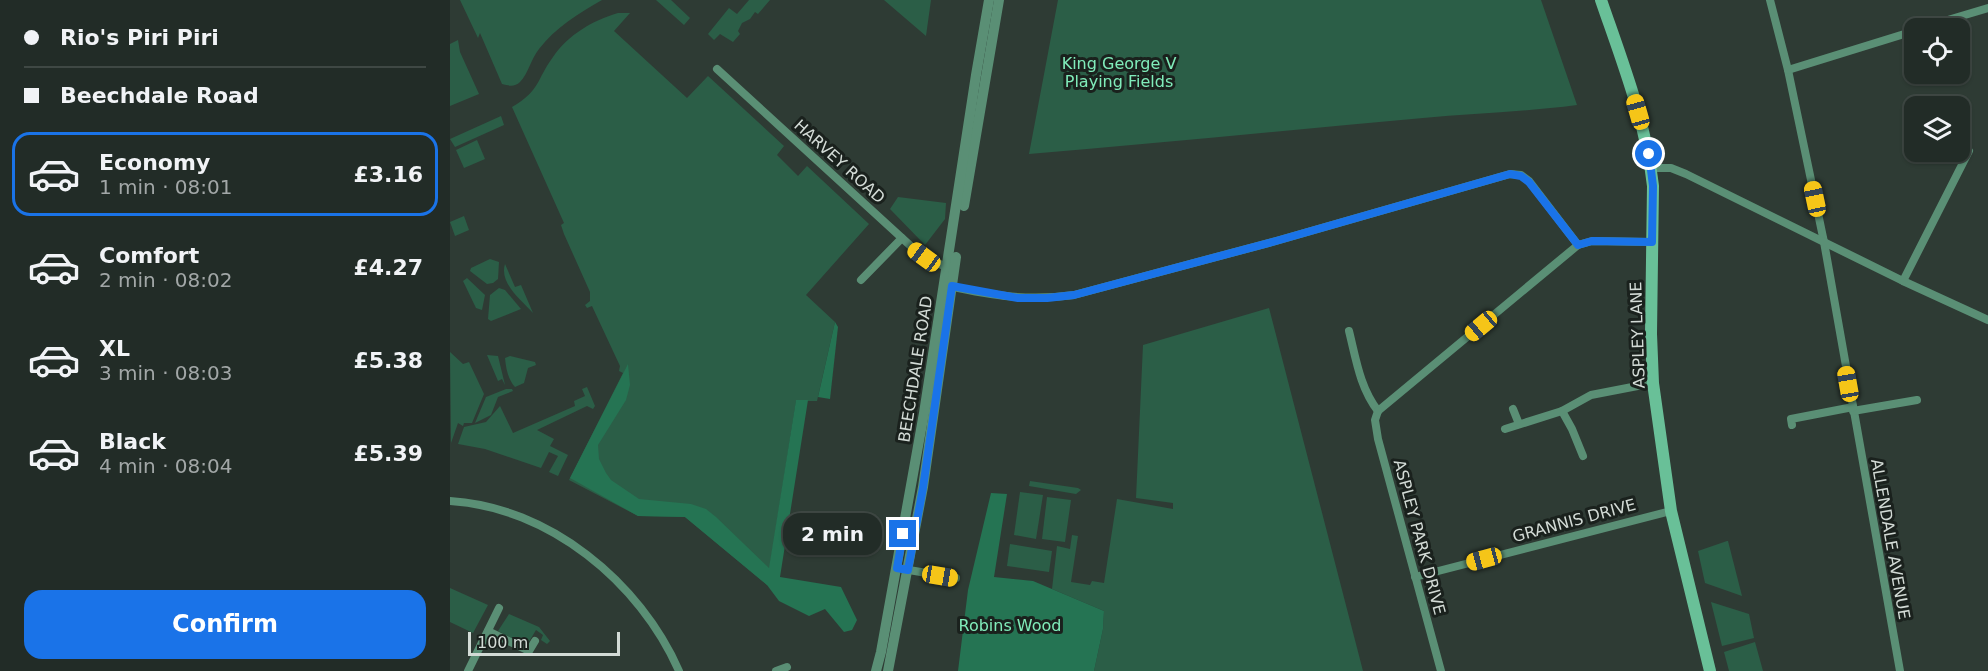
<!DOCTYPE html>
<html lang="en">
<head>
<meta charset="utf-8">
<style>
	:root { --surface:#222c27; --page:#2a342f; --text:#f1f3f6; --muted:#a2a7a7; --line:#3f4844; --accent:#1a73e8 }
	body { margin:0; font-family:"DejaVu Sans",sans-serif; background:var(--page); color:var(--text); height:100vh; display:flex; flex-direction:column; font-size:22px; white-space:nowrap }
	* { box-sizing:border-box; margin:0 }
	p { font-size:20px; color:var(--muted) }
	.icon { flex:none; width:33px; height:33px; fill:none; stroke:currentColor; stroke-width:2; stroke-linecap:round; stroke-linejoin:round }
	.map { position:relative; flex:1; overflow:hidden }
	.panel { display:flex; flex-direction:column; background:var(--surface); width:450px }
	.panel>* { flex:none }
	.guide { display:grid; align-content:center; height:132px; padding:0 24px; background:var(--surface) }
	.fabs { position:absolute; left:1454px; top:18px; display:grid; gap:12px }
	.fabs a { display:grid; place-items:center; width:66px; height:66px; border-radius:12px; background:var(--surface); box-shadow:0 2px 4px #0004,0 0 0 2px var(--line); font-size:30px }
	.scale { position:absolute; left:18px; bottom:15px; width:152px; box-sizing:border-box; padding-left:6px; border:3px solid #d3dbd6; border-top:0; font-size:16px; line-height:21px; white-space:nowrap; color:#d3dbd6; -webkit-text-stroke:4px #1a211d; paint-order:stroke }
	.end { position:absolute; width:27px; height:27px; margin:-14px; border:8px solid #1a73e8; background:#fff; box-shadow:0 0 0 3px #fff }
	.from { border-radius:50% }
	.bubble { position:absolute; height:42px; border-radius:18px; background:var(--surface); box-shadow:0 2px 4px #0004,0 0 0 2px var(--line); font-size:20px; font-weight:700; line-height:42px; text-align:center }
	.car { position:absolute; width:18px; height:36px; margin:-18px -9px; border-radius:8px; box-shadow:0 0 4px 2px #0007; background:linear-gradient(#f5c518 24%,#345 0 40%,#f5c518 0 76%,#345 0 86%,#f5c518 0) }
	.guide b { display:flex; align-items:center; gap:21px; height:57px; font-size:22px }
	.guide b+b { border-top:2px solid var(--line) }
	.guide i { width:15px; height:15px; background:var(--text) }
	ul { padding:0; list-style:none }
	li { display:flex; align-items:center; gap:18px; height:84px; margin:0 12px 9px; padding:0 12px; border:3px solid transparent; border-radius:18px }
	li div { flex:1 }
	li b { display:block; font-size:22px }
	li em { font-style:normal; font-weight:700 }
	li.current { border-color:var(--accent) }
	li>.icon { width:54px; height:54px; stroke-width:1.5 }
	.primary-button { display:flex; gap:12px; margin-top:auto; padding:12px 24px }
	.primary-button a { flex:1; height:69px; border-radius:18px; background:var(--accent); color:#fff; font-size:24px; font-weight:700; line-height:69px; text-align:center }
	main { display:flex; flex:1; min-height:0 }
	.map>svg:first-child { display:block }
</style>
</head>
<body>
<main>
<section class="panel">
<div class="guide">
<b><i class="from"></i>Rio's Piri Piri</b>
<b><i></i>Beechdale Road</b>
</div>
<ul>
<li class="current"><svg class="icon" aria-label="car" viewBox="0 0 24 24"><path d="M5 17H2v-5l4-1 3-4h7l3 4 3 1v5h-3M9 17h6M6 11h13"/><circle cx="7" cy="17" r="2"/><circle cx="17" cy="17" r="2"/></svg><div><b>Economy</b><p>1 min · 08:01</p></div><em>£3.16</em></li>
<li><svg class="icon" aria-label="car" viewBox="0 0 24 24"><path d="M5 17H2v-5l4-1 3-4h7l3 4 3 1v5h-3M9 17h6M6 11h13"/><circle cx="7" cy="17" r="2"/><circle cx="17" cy="17" r="2"/></svg><div><b>Comfort</b><p>2 min · 08:02</p></div><em>£4.27</em></li>
<li><svg class="icon" aria-label="car" viewBox="0 0 24 24"><path d="M5 17H2v-5l4-1 3-4h7l3 4 3 1v5h-3M9 17h6M6 11h13"/><circle cx="7" cy="17" r="2"/><circle cx="17" cy="17" r="2"/></svg><div><b>XL</b><p>3 min · 08:03</p></div><em>£5.38</em></li>
<li><svg class="icon" aria-label="car" viewBox="0 0 24 24"><path d="M5 17H2v-5l4-1 3-4h7l3 4 3 1v5h-3M9 17h6M6 11h13"/><circle cx="7" cy="17" r="2"/><circle cx="17" cy="17" r="2"/></svg><div><b>Black</b><p>4 min · 08:04</p></div><em>£5.39</em></li>
</ul>
<div class="primary-button"><a>Confirm</a></div>
</section>
<div class="map">
<svg width="1538" height="671" viewBox="0 0 1538 671">
	<rect width="100%" height="100%" fill="#2e3b34"/>
	<g fill="#2b5e47">
		<path d="M10,0H152C129,13 105,28 89,49C81,59 78,74 70,82C65,87 59,86 52,84L30,33L28,38Z"/>
		<polygon points="206,0 221,0 240,18 234,25"/>
		<polygon points="299,0 320,0 308,14 305,12 300,19 292,23 288,31 290,34 283,42 270,34 264,40 258,34 279,8 287,14"/>
		<polygon points="434,0 481,0 476,36"/>
		<path d="M608,0H1091L1127,105C1075,112 1024,113 973,118C842,130 711,143 579,154Z"/>
		<path d="M168,13H180L164,31L237,98L258,76L334,146L327,155L348,176L357,166L419,224L356,295L385,322L367,401H346L317,585L235,517L188,516L119,480L173,373L169,371L170,366L142,306L137,308L135,305L140,301V292L114,234L111,225L114,223L62,107C91,90 86,80 103,57C119,34 142,21 168,13Z"/>
		<polygon points="8,40 10,52 29,94 0,106 0,44"/>
		<polygon points="51,116 54,125 5,147 0,139"/>
		<polygon points="27,140 35,159 14,168 6,150"/>
		<polygon points="448,197 496,203 495,219 475,245 440,209"/>
		<polygon points="14,216 19,230 5,236 0,222"/>
		<polygon points="40,259 49,262 48,279 43,283 37,284 20,271 21,268"/>
		<path d="M55,264L65,287L71,285L83,313C71,300 49,283 55,264Z"/>
		<polygon points="17,278 35,295 32,310 26,308 13,281"/>
		<polygon points="49,288 55,290 71,309 41,321 38,319 40,295"/>
		<polygon points="819,308 913,671 644,671 653,629 654,611 602,589 607,546 620,549 622,535 628,536 621,582 640,585 642,581 654,583 667,499 723,509 723,503 686,498 693,345"/>
		<polygon points="0,352 13,364 19,362 34,394 22,423 14,423 13,426 8,423 1,443"/>
		<polygon points="37,355 48,356 55,385 52,379 48,381"/>
		<path d="M60,356L85,362L86,365L78,368L74,383L65,387C58,379 56,369 55,358Z"/>
		<polygon points="137,387 145,406 143,409 137,406 87,430 104,439 100,446 118,455 108,476 99,472 108,456 99,452 91,468 35,449 8,444 14,427 36,422 50,406 63,433 125,406 124,401 135,396 132,389"/>
		<polygon points="56,389 62,389 63,391 48,397 41,415 25,423 36,397"/>
		<polygon points="580,481 628,488 631,490 626,494 579,486"/>
		<polygon points="570,492 593,495 586,539 564,535"/>
		<polygon points="597,497 621,500 615,542 592,539"/>
		<polygon points="1277,541 1278,541 1292,596 1255,583 1248,551"/>
		<polygon points="560,544 602,551 599,572 557,566"/>
		<polygon points="0,588 38,605 23,633 0,622"/>
		<polygon points="1261,602 1299,614 1304,638 1272,646"/>
		<polygon points="59,614 89,627 100,641 97,644 91,640 93,635 86,630 77,645 73,644 48,631"/>
		<polygon points="1305,642 1313,671 1279,671 1274,652"/>
	</g>
	<g fill="#257453">
		<polygon points="385,322 388,327 380,399 368,397"/>
		<polygon points="178,364 180,385 176,400 148,445 149,459 156,473 161,480 189,499 241,504 256,509 266,517 319,568 346,400 358,400 330,577 391,587 407,620 402,630 394,632 375,609 359,616 329,601 317,585 235,517 188,516 120,478"/>
		<polygon points="541,493 557,494 544,577 583,581 654,611 653,629 644,671 508,671 518,590"/>
	</g>
	<g fill="none" stroke-linecap="round" stroke-linejoin="round">
		<g stroke="#5a8f75" stroke-width="8">
			<polyline points="1320,0 1338,70 1374,242 1450,671"/>
			<polyline points="1471,28 1538,8"/>
			<polyline points="267,69 464,249 474,257 501,269"/>
			<polyline points="1338,70 1464,31"/>
			<polyline points="1201,168 1221,168 1236,174 1453,281 1538,320"/>
			<polyline points="411,280 452,238"/>
			<polyline points="1453,281 1519,151"/>
			<path d="M499,286C544,296 578,301 624,295L826,241L1060,174L1071,175L1079,181L1128,245"/>
			<path d="M899,331C906,359 910,388 928,411"/>
			<polyline points="1063,409 1069,424"/>
			<polyline points="928,411 1128,245 1142,241 1201,242"/>
			<polyline points="928,411 925,420 928,439 991,671"/>
			<polyline points="1112,411 1122,429 1133,456"/>
			<polyline points="1403,411 1467,400"/>
			<polyline points="1342,425 1341,419 1403,407"/>
			<polyline points="1055,429 1112,411 1141,395 1203,383"/>
			<path d="M0,501C99,507 190,582 229,671"/>
			<polyline points="453,569 506,578"/>
			<polyline points="965,577 1221,511"/>
			<polyline points="38,631 79,651 85,641"/>
			<polyline points="18,671 49,608"/>
			<polyline points="326,671 337,667"/>
		</g>
		<g stroke="#5a8f75" stroke-width="10">
			<polyline points="514,206 549,0"/>
			<polyline points="426,671 431,652 474,413 526,75 539,0"/>
			<polyline points="438,671 473,487 506,257"/>
		</g>
		<path stroke="#69c098" stroke-width="12" d="M1151,0C1172,61 1196,122 1203,186L1201,334L1203,383L1221,511L1260,671"/>
	</g>
	<g fill="none" stroke-linecap="round" stroke-linejoin="round">
		<polyline stroke="#1a73e8" stroke-width="8" points="453,534 447,568 458,570 473,488 502,286 568,298 597,298 624,295 826,241 1060,174 1071,176 1079,182 1128,245 1142,241 1202,242 1203,186 1199,154"/>
	</g>
	<g text-anchor="middle" stroke-width="6" stroke-linejoin="round" paint-order="stroke">
		<g font-size="16" fill="#80ecba" stroke="#1a211d">
			<text x="669" y="69">King George V<tspan x="669" dy="18">Playing Fields</tspan></text>
			<text x="560" y="631">Robins Wood</text>
		</g>
		<g font-size="16" fill="#d3dbd6" stroke="#1a211d">
			<text transform="translate(390 161) rotate(42)" y="6">HARVEY ROAD</text>
			<text transform="translate(1187 335) rotate(-92)" y="6">ASPLEY LANE</text>
			<text transform="translate(465 369) rotate(-81)" y="6">BEECHDALE ROAD</text>
			<text transform="translate(1124 520) rotate(-15)" y="6">GRANNIS DRIVE</text>
			<text transform="translate(970 537) rotate(75)" y="6">ASPLEY PARK DRIVE</text>
			<text transform="translate(1441 539) rotate(80)" y="6">ALLENDALE AVENUE</text>
		</g>
	</g>
</svg>
<div class="fabs">
<a><svg class="icon" aria-label="locate" viewBox="0 0 24 24"><circle cx="12" cy="12" r="6"/><path d="M12 2v4M12 18v4M2 12h4M18 12h4"/></svg></a>
<a><svg class="icon" aria-label="layers" viewBox="0 0 24 24"><path d="M12 4l9 5-9 5-9-5zM3 14l9 5 9-5"/></svg></a>
</div>
<div class="scale">100 m</div>
<i class="end from" style="left:1199px;top:154px"></i>
<i class="end" style="left:453px;top:534px"></i>
<div class="bubble" style="left:333px;top:513px;width:99px">2 min</div>
<i class="car" style="left:1188px;top:112px;rotate:344deg"></i>
<i class="car" style="left:1365px;top:199px;rotate:348deg"></i>
<i class="car" style="left:474px;top:257px;rotate:306deg"></i>
<i class="car" style="left:1031px;top:326px;rotate:230deg"></i>
<i class="car" style="left:1398px;top:384px;rotate:350deg"></i>
<i class="car" style="left:1034px;top:559px;rotate:255deg"></i>
<i class="car" style="left:490px;top:576px;rotate:100deg"></i>
</div>
</main>
</body>
</html>
